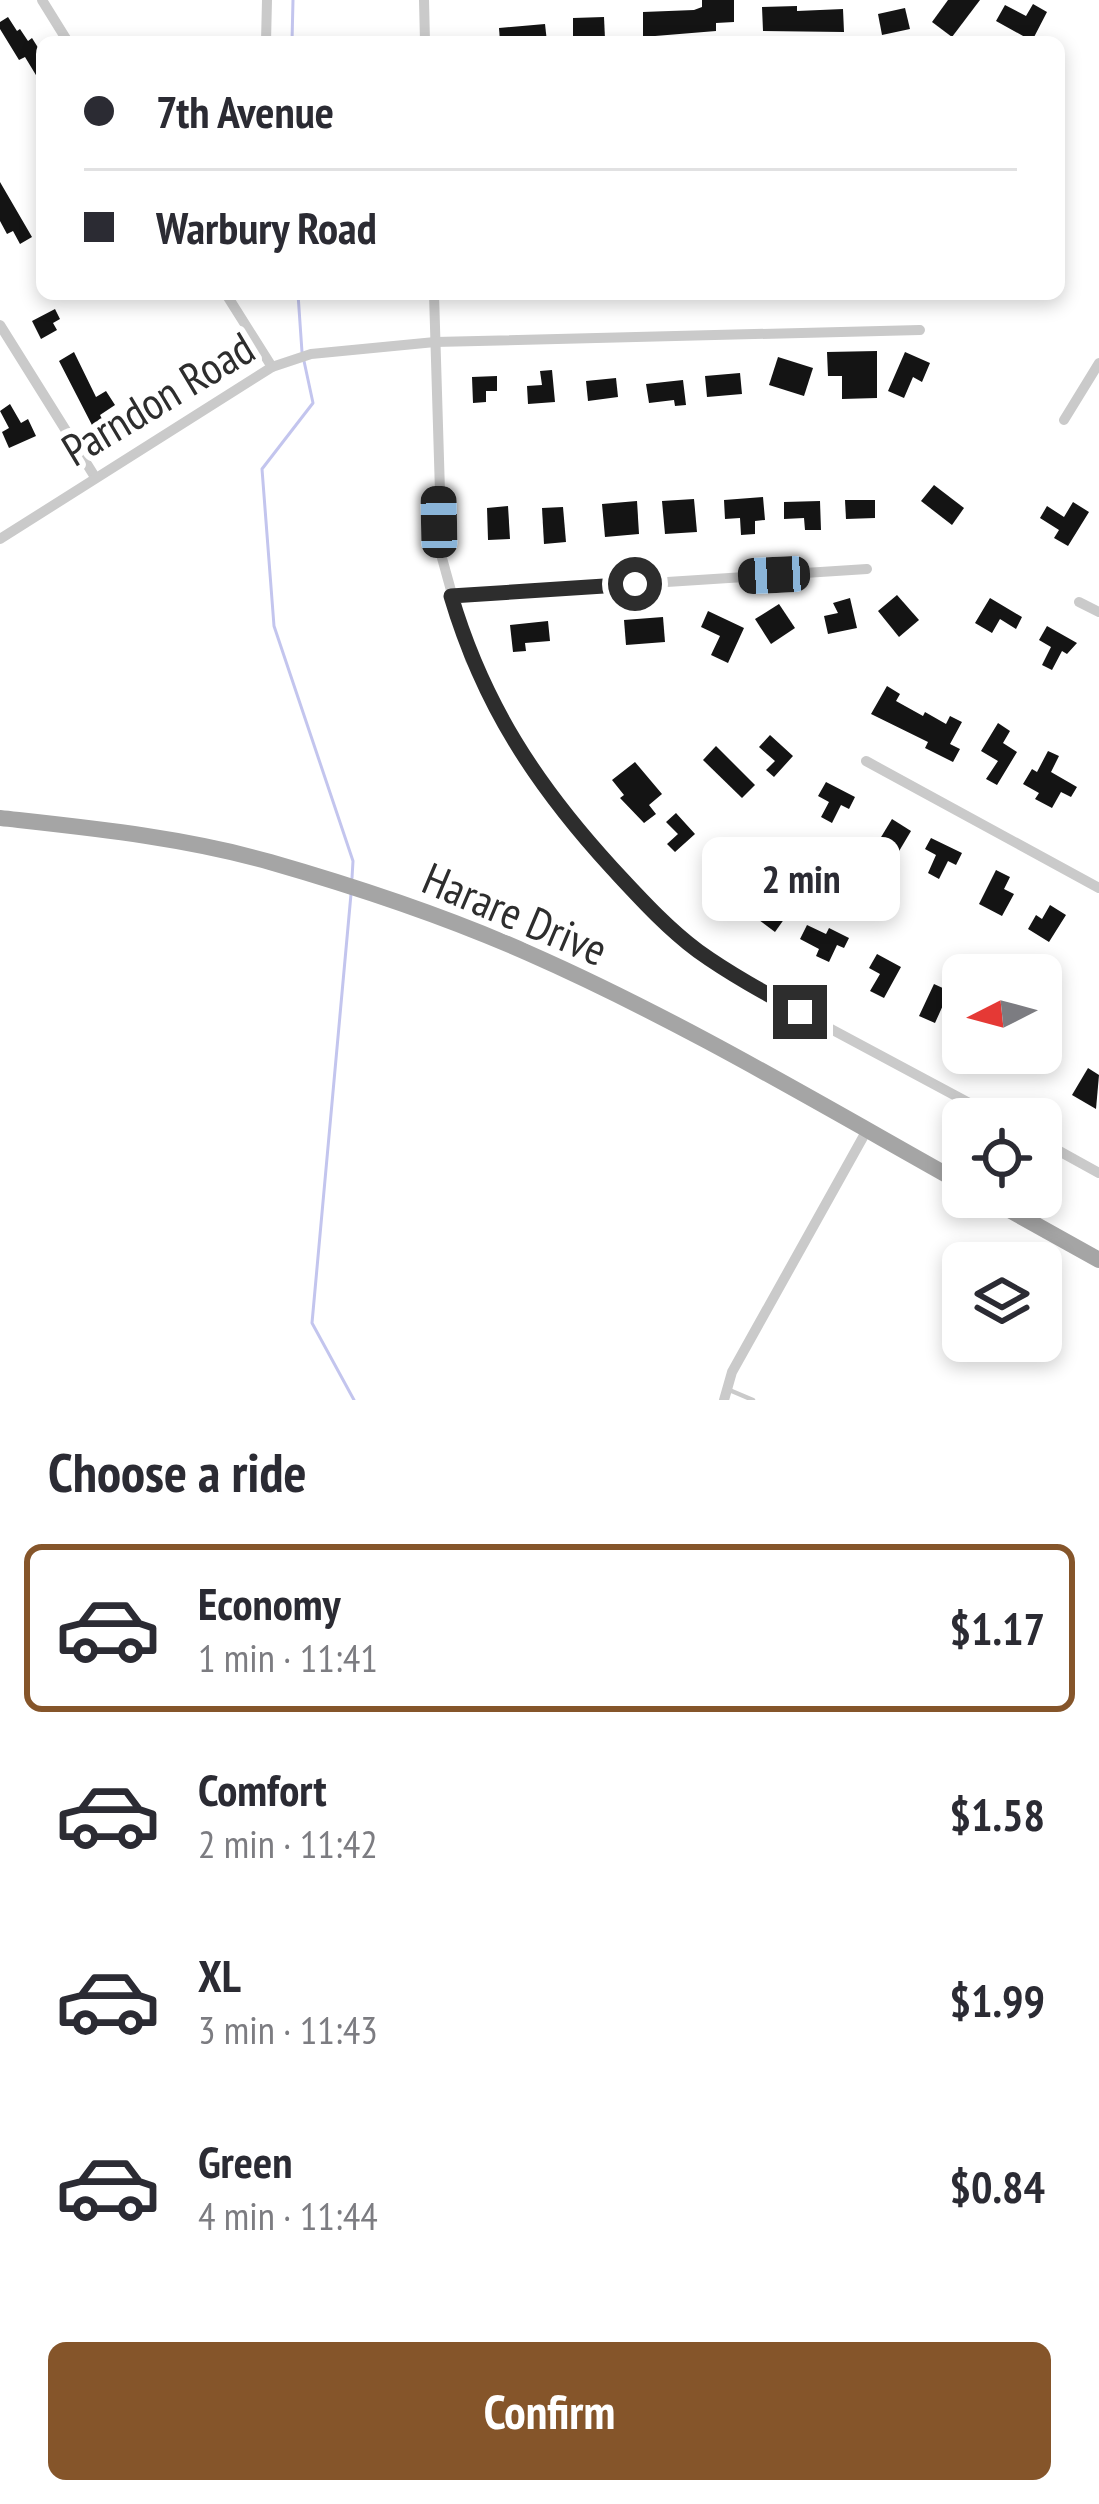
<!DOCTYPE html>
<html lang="en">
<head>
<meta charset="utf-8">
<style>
	:root { --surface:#fff; --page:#f7f7f7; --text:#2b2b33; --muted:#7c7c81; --line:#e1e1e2; --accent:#85552a }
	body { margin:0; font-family:"PT Sans Narrow",sans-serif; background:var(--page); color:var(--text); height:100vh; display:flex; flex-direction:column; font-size:45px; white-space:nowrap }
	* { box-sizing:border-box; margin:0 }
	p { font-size:39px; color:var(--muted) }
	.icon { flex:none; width:66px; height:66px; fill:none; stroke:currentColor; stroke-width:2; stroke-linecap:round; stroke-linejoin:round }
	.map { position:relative; height:1400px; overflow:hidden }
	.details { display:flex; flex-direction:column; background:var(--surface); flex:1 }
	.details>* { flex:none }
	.guide { position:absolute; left:36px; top:36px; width:1029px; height:264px; border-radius:18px; box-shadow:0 6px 18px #0003; display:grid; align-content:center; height:264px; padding:0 48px; background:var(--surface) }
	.needle { width:78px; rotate:264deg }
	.fabs { position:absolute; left:942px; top:954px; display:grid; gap:24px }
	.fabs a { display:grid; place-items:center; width:120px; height:120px; border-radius:18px; background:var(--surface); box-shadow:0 6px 18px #0003; font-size:60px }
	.end { position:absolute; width:54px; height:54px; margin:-27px; border:15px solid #2d2d2d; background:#fff; box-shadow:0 0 0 6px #fff }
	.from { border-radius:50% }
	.bubble { position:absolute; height:84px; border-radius:18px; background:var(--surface); box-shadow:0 6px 18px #0003; font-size:39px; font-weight:700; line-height:84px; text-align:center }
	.car { position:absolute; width:36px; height:72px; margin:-36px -18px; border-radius:15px; box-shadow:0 0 9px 3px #0007; background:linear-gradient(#222 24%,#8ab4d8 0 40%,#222 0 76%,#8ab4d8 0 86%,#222 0) }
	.guide b { display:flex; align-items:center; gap:42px; height:114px; font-size:45px }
	.guide b+b { border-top:3px solid var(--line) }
	.guide i { width:30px; height:30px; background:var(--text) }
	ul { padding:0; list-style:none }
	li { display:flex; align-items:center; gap:36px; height:168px; margin:0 24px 18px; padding:0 24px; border:6px solid transparent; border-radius:18px }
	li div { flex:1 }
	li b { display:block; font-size:45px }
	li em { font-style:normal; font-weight:700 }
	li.current { border-color:var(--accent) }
	li>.icon { width:108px; height:108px; stroke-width:1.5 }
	h2 { padding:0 48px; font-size:54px; line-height:144px }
	.button { display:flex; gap:24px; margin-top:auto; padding:24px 48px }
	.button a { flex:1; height:138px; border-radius:18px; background:var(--accent); color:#fff; font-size:48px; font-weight:700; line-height:138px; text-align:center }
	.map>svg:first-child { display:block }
</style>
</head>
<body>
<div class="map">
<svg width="1099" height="1400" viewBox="0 0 1099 1400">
	<rect width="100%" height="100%" fill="#fff"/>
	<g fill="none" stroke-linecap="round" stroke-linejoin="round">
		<g stroke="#c3c5ee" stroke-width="3">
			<polyline points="292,42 293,0"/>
			<polyline points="298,294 302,352"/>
			<polyline points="304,361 313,403 262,469 274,626 353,861 352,878"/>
			<polyline points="351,894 312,1323 354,1400"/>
		</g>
	</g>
	<g fill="#141414">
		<polygon points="702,0 734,0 734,22 716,23 716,31 643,37 643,12 694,10 702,7"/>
		<polygon points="948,0 980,0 952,37 932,22"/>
		<polygon points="1033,4 1047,12 1032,41 996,21 1005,5 1026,16"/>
		<polygon points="797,6 797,11 843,9 844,32 763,31 762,7"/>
		<polygon points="905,8 910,29 882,35 878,14"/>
		<polygon points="8,17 17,31 20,29 28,41 32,38 42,54 42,85 25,57 19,60 0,29 0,22"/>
		<polygon points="604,17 605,39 573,40 573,18"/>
		<polygon points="545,24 547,42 500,42 499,28"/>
		<polygon points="0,182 32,237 20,244 13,231 7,234 0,221"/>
		<polygon points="55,309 60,319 53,323 57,330 41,339 32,321"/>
		<polygon points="877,351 877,398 842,399 842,376 828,376 827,352"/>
		<polygon points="74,352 96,397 106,391 115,405 100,415 103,421 93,427 59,361"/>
		<polygon points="905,352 930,363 922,382 913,377 904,398 888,391"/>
		<polygon points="778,357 813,368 804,396 769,385"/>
		<polygon points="552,370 555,402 528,404 527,386 542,385 540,371"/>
		<polygon points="740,373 742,394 707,397 705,376"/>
		<polygon points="497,376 497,391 486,391 486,402 473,403 472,377"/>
		<polygon points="616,378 618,397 588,401 586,381"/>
		<polygon points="683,380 686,405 675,406 674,400 649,403 646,384"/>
		<polygon points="10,404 21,423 28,419 36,436 9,448 2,432 9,428 0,411"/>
		<polygon points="934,485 964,508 952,525 921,501"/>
		<polygon points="763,497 765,520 755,521 755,534 741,535 740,518 725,519 724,500"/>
		<polygon points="694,499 697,532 665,534 662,501"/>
		<polygon points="845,500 875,500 875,518 846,519"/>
		<polygon points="637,501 639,534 605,537 602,504"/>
		<polygon points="820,501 821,530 805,530 804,518 784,519 784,502"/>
		<polygon points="1073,502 1089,512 1068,546 1054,538 1059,530 1040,518 1047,506 1064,517"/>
		<polygon points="508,506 510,539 488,540 487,508"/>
		<polygon points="563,507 566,542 544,544 542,508"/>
		<polygon points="897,595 919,620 899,637 878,611"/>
		<polygon points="850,598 857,628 828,634 824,616 838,613 833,603"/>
		<polygon points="990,598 1022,617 1016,629 1000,619 992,633 975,623"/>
		<polygon points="779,604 795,628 771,644 755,619"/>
		<polygon points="708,611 744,628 728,663 711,655 720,636 701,627"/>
		<polygon points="663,617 665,642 626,645 624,620"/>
		<polygon points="548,621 550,641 525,643 526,651 513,652 510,625"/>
		<polygon points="1047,626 1077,643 1067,654 1062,651 1052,670 1042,665 1051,647 1039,640"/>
		<polygon points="887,686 900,694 896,701 923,716 925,712 946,724 950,716 962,722 950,744 960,749 953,762 925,748 928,742 871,714"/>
		<polygon points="998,723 1010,731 1003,743 1017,752 997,785 986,779 998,761 981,751"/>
		<polygon points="770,735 793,756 774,777 766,770 775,761 759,747"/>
		<polygon points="716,746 755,785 742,798 703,760"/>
		<polygon points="1048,751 1059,756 1051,772 1077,787 1071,797 1061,792 1052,808 1035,799 1039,793 1023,784 1032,769 1037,772"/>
		<polygon points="635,762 662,794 649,805 656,814 644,823 620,798 624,795 612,780"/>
		<polygon points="826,782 855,797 849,809 841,805 832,823 821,817 829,802 818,796"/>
		<polygon points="676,813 695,834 675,852 667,844 678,834 666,822"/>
		<polygon points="892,819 911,831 892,863 872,852"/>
		<polygon points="931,838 962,853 956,865 948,861 939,879 928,873 936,855 925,849"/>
		<polygon points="731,863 748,878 739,888 734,884 721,900 709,890"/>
		<polygon points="996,870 1010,877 1004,889 1014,894 1002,916 979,904"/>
		<polygon points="764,887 792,908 775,932 747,911"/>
		<polygon points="1050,905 1066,915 1049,942 1028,929 1036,915 1042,919"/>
		<polygon points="807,925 826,934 829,928 849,938 844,948 837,945 829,962 816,956 819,949 800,939"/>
		<polygon points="877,954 901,967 884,998 870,991 880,974 869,968"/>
		<polygon points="934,984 958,995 952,1007 944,1003 935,1023 919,1016"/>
		<polygon points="1088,1068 1099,1075 1096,1109 1072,1095"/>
	</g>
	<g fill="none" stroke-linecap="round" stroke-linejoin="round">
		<polyline stroke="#cacaca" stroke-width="4.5" points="727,1389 753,1400"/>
		<g stroke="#cacaca" stroke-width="10">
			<polyline points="42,0 68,42"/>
			<polyline points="424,0 425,42"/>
			<polyline points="266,42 267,0"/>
			<polyline points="226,294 272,367"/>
			<polyline points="434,294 442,558 470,659 529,768 581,835 653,912 698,951 760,991 999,1119"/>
			<polyline points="0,325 95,477"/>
			<polyline points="1064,420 1099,363"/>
			<polyline points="0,539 272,367 311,354 435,342 920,330"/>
			<polyline points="450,596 867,569"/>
			<polyline points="1079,602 1099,612"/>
			<polyline points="866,761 1099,888"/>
			<polyline points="1041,1141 1099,1173"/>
			<polyline points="724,1400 732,1372 867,1130"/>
		</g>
		<g stroke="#a5a5a5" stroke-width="16">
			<path d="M0,818C90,828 182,837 270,862C357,887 445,916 528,953C678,1019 820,1104 963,1184"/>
			<polyline points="986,1197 1099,1260"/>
		</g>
	</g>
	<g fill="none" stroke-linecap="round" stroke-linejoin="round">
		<path stroke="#2d2d2d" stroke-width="15" d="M635,584L451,596C483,704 536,785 612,868C639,897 666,927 698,951C730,974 765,993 800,1012"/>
	</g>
	<g text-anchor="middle" stroke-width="12" stroke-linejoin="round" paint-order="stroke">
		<g font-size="45" fill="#2d2d2d" stroke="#fff">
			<text transform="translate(158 399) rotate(-31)" y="16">Parndon Road</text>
			<text transform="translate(515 914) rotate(23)" y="16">Harare Drive</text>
		</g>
	</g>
</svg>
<div class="fabs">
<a><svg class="needle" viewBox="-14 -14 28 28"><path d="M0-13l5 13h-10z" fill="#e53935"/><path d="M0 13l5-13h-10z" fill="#7c7c81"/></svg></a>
<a><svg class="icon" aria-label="locate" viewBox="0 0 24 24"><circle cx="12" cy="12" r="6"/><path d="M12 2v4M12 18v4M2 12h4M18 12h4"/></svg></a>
<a><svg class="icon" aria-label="layers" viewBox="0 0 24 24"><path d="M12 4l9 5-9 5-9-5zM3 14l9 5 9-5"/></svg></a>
</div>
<i class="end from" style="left:635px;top:584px"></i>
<i class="end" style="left:800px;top:1012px"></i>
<div class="bubble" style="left:702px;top:837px;width:198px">2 min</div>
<i class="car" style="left:439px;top:522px;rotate:359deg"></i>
<i class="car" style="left:774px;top:575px;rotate:267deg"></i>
<div class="guide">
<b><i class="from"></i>7th Avenue</b>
<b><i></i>Warbury Road</b>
</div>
</div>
<section class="details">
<h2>Choose a ride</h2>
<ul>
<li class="current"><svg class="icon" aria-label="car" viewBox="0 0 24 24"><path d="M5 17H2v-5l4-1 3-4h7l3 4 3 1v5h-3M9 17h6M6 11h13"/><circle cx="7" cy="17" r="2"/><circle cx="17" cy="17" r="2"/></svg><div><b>Economy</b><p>1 min · 11:41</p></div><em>$1.17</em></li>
<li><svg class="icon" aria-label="car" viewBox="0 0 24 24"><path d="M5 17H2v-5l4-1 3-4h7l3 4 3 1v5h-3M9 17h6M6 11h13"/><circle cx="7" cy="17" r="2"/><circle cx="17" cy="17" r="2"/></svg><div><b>Comfort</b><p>2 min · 11:42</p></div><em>$1.58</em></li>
<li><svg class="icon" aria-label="car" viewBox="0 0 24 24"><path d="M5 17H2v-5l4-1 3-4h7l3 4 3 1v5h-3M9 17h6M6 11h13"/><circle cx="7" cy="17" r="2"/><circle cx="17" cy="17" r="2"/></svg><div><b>XL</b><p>3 min · 11:43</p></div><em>$1.99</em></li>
<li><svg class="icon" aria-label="car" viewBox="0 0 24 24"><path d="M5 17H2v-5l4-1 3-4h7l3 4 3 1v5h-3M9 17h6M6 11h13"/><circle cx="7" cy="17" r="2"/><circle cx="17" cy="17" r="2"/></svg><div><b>Green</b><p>4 min · 11:44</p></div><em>$0.84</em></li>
</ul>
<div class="button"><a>Confirm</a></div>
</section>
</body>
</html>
